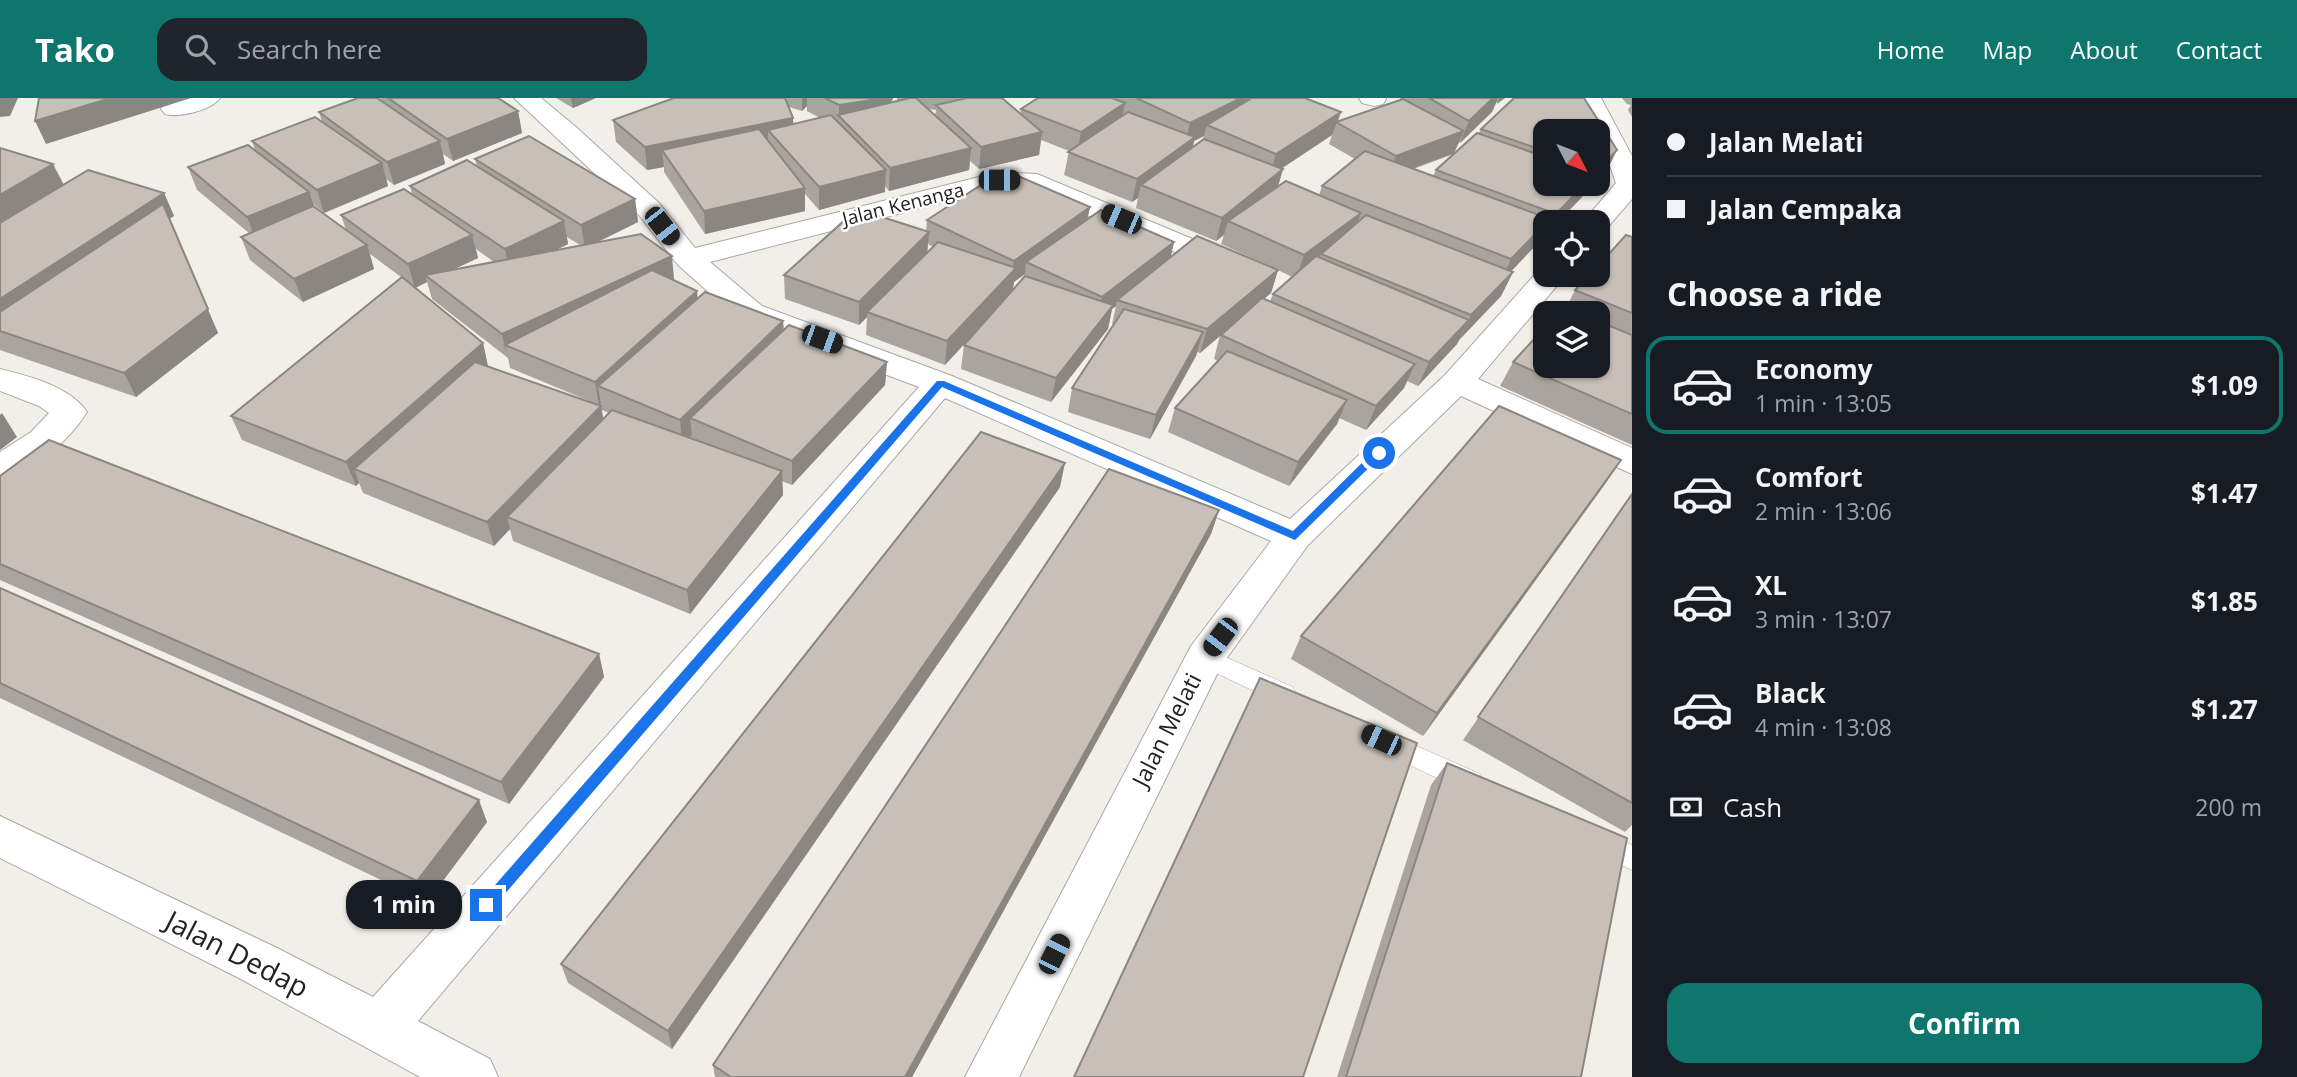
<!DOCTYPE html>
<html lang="en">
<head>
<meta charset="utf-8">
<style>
	:root { --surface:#171b24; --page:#20242c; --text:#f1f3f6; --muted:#9ea1a6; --line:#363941; --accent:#0f766e }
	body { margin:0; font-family:"Open Sans",sans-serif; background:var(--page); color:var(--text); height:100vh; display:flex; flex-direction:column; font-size:26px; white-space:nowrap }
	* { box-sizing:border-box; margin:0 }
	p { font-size:23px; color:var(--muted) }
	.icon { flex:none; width:38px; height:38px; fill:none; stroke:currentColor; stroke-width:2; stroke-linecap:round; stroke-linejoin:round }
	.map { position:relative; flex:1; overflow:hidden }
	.details { display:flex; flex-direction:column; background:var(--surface); width:665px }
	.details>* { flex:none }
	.guide { display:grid; align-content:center; height:154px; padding:0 35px; background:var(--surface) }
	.needle { width:46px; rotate:132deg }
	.buttons { position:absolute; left:1533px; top:21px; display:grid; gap:14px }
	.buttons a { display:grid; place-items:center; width:77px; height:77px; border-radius:14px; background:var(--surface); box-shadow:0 2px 5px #0004; font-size:35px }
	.end { position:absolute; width:32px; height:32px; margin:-16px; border:9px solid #1a73e8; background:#fff; box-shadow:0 0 0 4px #fff }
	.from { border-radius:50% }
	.bubble { position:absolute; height:49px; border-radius:21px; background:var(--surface); box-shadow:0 2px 5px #0004; font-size:23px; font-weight:700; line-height:49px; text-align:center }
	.car { position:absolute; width:21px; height:42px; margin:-21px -10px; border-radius:9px; box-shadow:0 0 5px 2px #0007; background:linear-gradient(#222 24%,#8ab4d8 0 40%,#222 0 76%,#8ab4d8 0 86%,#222 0) }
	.guide b { display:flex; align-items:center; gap:24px; height:66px; font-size:26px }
	.guide b+b { border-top:2px solid var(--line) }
	.guide i { width:18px; height:18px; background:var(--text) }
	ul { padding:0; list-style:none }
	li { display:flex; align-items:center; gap:21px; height:98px; margin:0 14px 10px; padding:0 21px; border:4px solid transparent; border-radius:21px }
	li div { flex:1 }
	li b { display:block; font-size:26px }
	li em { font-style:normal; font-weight:700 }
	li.active { border-color:var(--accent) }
	li>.icon { width:63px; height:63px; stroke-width:1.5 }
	h2 { padding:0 35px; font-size:32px; line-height:84px }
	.pay { display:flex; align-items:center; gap:18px; height:77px; padding:0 35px; font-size:26px }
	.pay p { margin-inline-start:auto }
	.primary-button { display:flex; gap:14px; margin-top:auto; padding:14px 35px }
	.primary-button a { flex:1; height:80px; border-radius:21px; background:var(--accent); color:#fff; font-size:28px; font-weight:700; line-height:80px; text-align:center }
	header { display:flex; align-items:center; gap:42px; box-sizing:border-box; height:98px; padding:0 35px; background:var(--accent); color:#fff }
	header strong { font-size:33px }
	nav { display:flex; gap:38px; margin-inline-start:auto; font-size:24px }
	.search { width:490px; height:63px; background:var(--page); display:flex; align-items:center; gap:18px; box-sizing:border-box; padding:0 24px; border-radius:21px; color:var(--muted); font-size:26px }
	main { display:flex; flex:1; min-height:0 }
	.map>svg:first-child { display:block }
</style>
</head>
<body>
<header>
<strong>Tako</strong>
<div class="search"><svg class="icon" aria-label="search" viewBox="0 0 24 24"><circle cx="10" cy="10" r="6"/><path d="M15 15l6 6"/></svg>Search here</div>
<nav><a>Home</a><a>Map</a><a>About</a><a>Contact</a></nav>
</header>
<main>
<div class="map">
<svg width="1632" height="979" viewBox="0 0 1632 979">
	<rect width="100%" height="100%" fill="#f2efe9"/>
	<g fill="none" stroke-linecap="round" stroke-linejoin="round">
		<defs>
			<g id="lane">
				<polygon points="1205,550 1293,589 1296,596 1293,603 1284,606 1275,603 1197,566 1193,559 1197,552"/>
				<polygon points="1385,634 1480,676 1484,684 1480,692 1471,695 1462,692 1376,651 1372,644 1376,637"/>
				<polygon points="1597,731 1632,747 1632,772 1587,751 1584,743 1587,735"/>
			</g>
			<g id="street">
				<path d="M183,0H220C212,12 179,20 165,16L161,11L165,6Z"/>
				<polygon points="514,0 541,0 576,29 659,105 695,150 999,74 1037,76 1202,145 1206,151 1202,157 1192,160 1182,157 1023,90 999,90 710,164 762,208 952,278 1290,421 1445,277 1540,171 1545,170 1545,177 1566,177 1478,281 1632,350 1632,376 1461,298 1308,447 1221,568 1019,979 965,979 1191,548 1271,443 945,300 418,923 490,961 498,979 420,979 239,880 0,760 0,718 273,848 373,899 919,289 740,222 678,167 639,117"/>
				<polygon points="1359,0 1386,0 1386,1 1383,6 1374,8 1362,5"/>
				<polygon points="1577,0 1601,0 1632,58 1632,101 1607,130 1598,132 1598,124 1583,124 1616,85 1598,33"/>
				<path d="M0,271C28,278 70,288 87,314C69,343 33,374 0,383V354L31,334L49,315L39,308L0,293Z"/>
			</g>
		</defs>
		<use href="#lane" stroke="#a9a9a9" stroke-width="1"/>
		<use href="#street" stroke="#a9a9a9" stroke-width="2"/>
		<use href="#lane" fill="#fff" fill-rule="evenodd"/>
		<use href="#street" fill="#fff" fill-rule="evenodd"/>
	</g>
	<g fill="#aba49e" fill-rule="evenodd">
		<path d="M380,0H498L518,13L522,35L453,63L443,56L445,66L394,87L386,81L388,88L324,115L313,106L314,109L346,132L341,117L412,96L410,88L477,69L475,61L635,101L638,124L598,144L674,181L673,182L697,201L783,223L784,232L887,264L885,287L792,387L782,383L783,397L690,516L513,443L510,431L494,448L363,395L359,385L356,388L242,342L231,318L401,179L370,156L374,171L303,204L250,162L241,139L249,135L197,92L188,69L255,52L252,43L322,24L319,14L381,3ZM567,139L580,147L556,152L568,146ZM476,151L494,164L452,172L478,160ZM427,184L432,201L508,260L510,270L594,305L488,268L483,245L415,190ZM602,312L609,315L603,321Z"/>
		<polygon points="556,0 596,0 573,10"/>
		<path d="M674,0H893L891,5L897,3V0H1002L1020,16L1021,11L1038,0H1305L1341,14L1338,23L1400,2V0H1505L1496,5L1492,14L1460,45L1459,44L1454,55L1477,35L1478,36L1481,31L1514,0H1584L1617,52L1606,74L1598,82V33H1545V86H1595L1587,94L1585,93L1582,99L1558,124H1545V138L1544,139L1542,138L1539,144L1511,173L1513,174L1501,198L1460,241L1457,246L1418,288L1407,283L1404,290L1366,332L1339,320L1337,326L1289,388L1168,334L1175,310L1218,263L1214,261L1220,237L1200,255L1197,254L1196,258L1150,341L1068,314L1072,290L1114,226H1112L1116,208L1112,211L1108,231L1051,304L961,271L964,247L968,242L945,267L866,237L867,219L859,227L785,201L784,177L857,111L926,133L927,122L1004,72L1090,109L1087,121L1101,112L1174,144L1170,159L1197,138L1267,167L1221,146L1224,137L1216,143L1136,110L1138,100L1132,104L1064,77L1069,53L1041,42L1039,57L979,71L970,63L969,72L889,93L885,88V94L819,112L805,96V113L705,136L664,74V69L647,72L616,44L613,22ZM807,8V13L820,20L793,26V20L789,9L802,13ZM929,11L936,12L935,17ZM1332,37L1329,46L1355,61L1322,88L1319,97L1286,83L1278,89L1283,71L1282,70ZM1204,38L1203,41L1193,49L1194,43ZM1454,56L1436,72L1433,78L1413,71ZM928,146L933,149L927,154ZM1278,172L1292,179L1273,196L1270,203L1264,201L1271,195ZM1025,176L1024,179L1013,192L1014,184Z"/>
		<polygon points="1622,0 1632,0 1632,19 1628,12 1631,7 1627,6"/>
		<polygon points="0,50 64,87 164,95 174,118 169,121 218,235 136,299 0,252"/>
		<polygon points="1632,137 1632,347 1500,288 1513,264 1598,268 1598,215 1558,215 1566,210 1575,192"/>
		<polygon points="1621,362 1605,386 1423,638 1291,561 1301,538"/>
		<polygon points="0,378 599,556 604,579 509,706 0,482"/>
		<polygon points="1060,389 672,951 568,885 561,866"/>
		<polygon points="1632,396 1632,727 1625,734 1463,642"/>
		<polygon points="1219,412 1211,436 912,979 715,979 713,967"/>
		<polygon points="0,490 487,724 427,804 0,600"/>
		<polygon points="1447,665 1581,979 1337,979 1431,687"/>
	</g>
	<g fill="#8b8681">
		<polygon points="0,0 18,0 10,18 0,19"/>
		<polygon points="111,0 191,0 46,46 35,23"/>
		<polygon points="571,0 596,0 573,10"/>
		<polygon points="802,0 807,0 807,8 802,13"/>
		<polygon points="885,0 893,0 884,22 839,19 839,7"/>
		<polygon points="1241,0 1264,0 1207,27 1204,38 1194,43 1190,61 1141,87 1138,100 1132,104 1137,81 1185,46 1190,25"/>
		<polygon points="1493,0 1498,0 1492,14 1460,45 1469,23"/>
		<polygon points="1499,0 1505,0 1497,6"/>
		<polygon points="1125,5 1121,27 1077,57 1081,34"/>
		<polygon points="518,13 522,35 453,63 447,41"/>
		<polygon points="1341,14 1332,37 1269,79 1276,56"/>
		<polygon points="793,20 794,42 768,32 768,48 662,52 664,69 647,72 645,49"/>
		<polygon points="1464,33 1454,55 1387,80 1396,58"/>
		<polygon points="1042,34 1039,57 979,71 981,49"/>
		<polygon points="440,43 445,66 394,87 387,64"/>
		<polygon points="971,50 969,72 889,93 890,70"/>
		<polygon points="1617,52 1606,74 1598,82 1599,71"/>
		<polygon points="382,65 388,88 324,115 317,92"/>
		<polygon points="53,66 65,89 0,127 0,97"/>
		<polygon points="1283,71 1276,94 1228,123 1224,137 1216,143 1222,120"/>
		<polygon points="886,72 885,94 819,112 819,89"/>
		<polygon points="1585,86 1589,86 1582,99 1558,124 1552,124 1556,116"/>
		<polygon points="805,90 805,113 705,136 704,113"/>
		<polygon points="309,94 317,117 256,142 247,119"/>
		<polygon points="164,95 174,118 169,121 218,235 136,299 124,275 0,233 0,201"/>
		<polygon points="635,101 638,124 585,150 581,127"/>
		<polygon points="1090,109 1085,132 1026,164 1025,176 1014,184 1012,194 945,267 947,243 1012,174 1014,163"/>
		<polygon points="1361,115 1353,138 1321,156 1318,164 1296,181 1304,157"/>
		<polygon points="564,123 568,146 510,175 505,151"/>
		<polygon points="1545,126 1545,131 1539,144 1500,185 1511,161"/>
		<polygon points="929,134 927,157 867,214 867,219 859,227 859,204"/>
		<polygon points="472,137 478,160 431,182 425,177 427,184 415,190 408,166"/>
		<polygon points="1174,144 1169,167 1117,202 1116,208 1112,211 1108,231 1051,304 1056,280 1097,223 1102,199"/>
		<polygon points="367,147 374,171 303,204 294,181"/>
		<polygon points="672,158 674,181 521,253 505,247 507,260 502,236"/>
		<polygon points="1278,172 1271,195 1200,255 1207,231"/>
		<polygon points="1513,174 1501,198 1460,241 1471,217"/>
		<polygon points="697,193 699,217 598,288 601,306 599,308 595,284"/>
		<polygon points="1469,222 1457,246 1418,288 1429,264"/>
		<polygon points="783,223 784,247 690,320 692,337 682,346 680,322"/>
		<polygon points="1203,234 1196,258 1150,341 1156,317"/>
		<polygon points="483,245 488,269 354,371 359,385 356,388 346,364"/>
		<polygon points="887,264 885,287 792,387 792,363"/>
		<polygon points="1415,266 1404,290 1366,332 1376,308"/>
		<polygon points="1347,302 1337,326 1289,388 1298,364"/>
		<polygon points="601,308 605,332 507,419 510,431 494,448 487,424"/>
		<polygon points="2,315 17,339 0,352 0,317"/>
		<polygon points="1621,362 1605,386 1423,638 1437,615"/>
		<polygon points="1065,365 1060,389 672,951 668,933"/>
		<polygon points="782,373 783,397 690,516 687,492"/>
		<polygon points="1219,412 1211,436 912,979 905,979"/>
		<polygon points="599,556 604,579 509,706 501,684"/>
		<polygon points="479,702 487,724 427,804 417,783"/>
	</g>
	<g fill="#c7bfb8" stroke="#8b8681" stroke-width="2">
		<polygon points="39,0 111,0 35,23"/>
		<polygon points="358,0 377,0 440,43 387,64 319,14"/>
		<polygon points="388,0 498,0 518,13 447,41"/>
		<polygon points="674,0 785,0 793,20 645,49 613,22"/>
		<polygon points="825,0 885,0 839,7"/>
		<polygon points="910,0 916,0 971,50 890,70 838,17"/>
		<polygon points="967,0 1002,0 1042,34 981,49 936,7"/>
		<polygon points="1038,0 1112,0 1125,5 1081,34 1021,11"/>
		<polygon points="1136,0 1241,0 1190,25"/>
		<polygon points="1252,0 1305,0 1341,14 1276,56 1207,27"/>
		<polygon points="1429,0 1493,0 1469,23"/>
		<polygon points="1514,0 1584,0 1617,52 1599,71 1598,33 1545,33 1545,53 1481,31"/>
		<polygon points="1403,1 1464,33 1396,58 1336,24"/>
		<polygon points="1128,14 1195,39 1137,81 1068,54"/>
		<polygon points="831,17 886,72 819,89 768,32"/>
		<polygon points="315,19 382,65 317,92 252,43"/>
		<polygon points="759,31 805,90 704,113 662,52"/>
		<polygon points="1477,35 1545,59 1545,86 1585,86 1556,116 1436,72"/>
		<polygon points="529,38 635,101 581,127 475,61"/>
		<polygon points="1204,41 1283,71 1222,120 1141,87"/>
		<polygon points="248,47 309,94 247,119 188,69"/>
		<polygon points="0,50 53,66 0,97"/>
		<polygon points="1365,53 1550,121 1547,124 1545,124 1545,126 1511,161 1322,88"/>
		<polygon points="467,62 564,123 505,151 410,88"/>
		<polygon points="88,72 164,95 0,201 0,125"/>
		<polygon points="1004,72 1090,109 1014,163 927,122"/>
		<polygon points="1286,83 1361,115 1304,157 1228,123"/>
		<polygon points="404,91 472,137 408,166 341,117"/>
		<polygon points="163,106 208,211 124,275 0,233 0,214"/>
		<polygon points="313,108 367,147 294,181 241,139"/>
		<polygon points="857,111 929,134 859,204 784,177"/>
		<polygon points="1101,112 1174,144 1102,199 1026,164"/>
		<polygon points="1366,117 1513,174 1471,217 1321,156"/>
		<polygon points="641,136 672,158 502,236 425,177"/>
		<polygon points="1626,137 1632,139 1632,215 1575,192 1589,177 1598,177 1598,168"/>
		<polygon points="1197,138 1278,172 1207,231 1117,202"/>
		<polygon points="938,144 1016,170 947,243 867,214"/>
		<polygon points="1316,158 1469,222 1429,264 1273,196"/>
		<polygon points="652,172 697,193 595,284 505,247"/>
		<polygon points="1025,178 1113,207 1056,280 964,247"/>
		<polygon points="402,179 483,245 346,364 231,318"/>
		<polygon points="705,194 783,223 680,322 598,288"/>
		<polygon points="1262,200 1415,266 1376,308 1221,237"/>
		<polygon points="1564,209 1580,215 1558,215"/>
		<polygon points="1124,211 1203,234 1156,317 1072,290"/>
		<polygon points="1598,223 1632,237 1632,316 1513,264 1545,229 1545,268 1598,268"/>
		<polygon points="789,227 887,264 792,363 690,320"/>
		<polygon points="1227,253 1347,302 1298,364 1175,310"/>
		<polygon points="475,264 601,308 487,424 354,371"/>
		<polygon points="1499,308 1621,362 1437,615 1301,538"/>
		<polygon points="612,312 782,373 687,492 507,419"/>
		<polygon points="981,334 1065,365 668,933 561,866"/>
		<polygon points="49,342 599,556 501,684 0,466 0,378"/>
		<polygon points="1109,371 1219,412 905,979 731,979 713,967"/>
		<polygon points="1632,396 1632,705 1478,619"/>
		<polygon points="0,490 479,702 417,783 0,585"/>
		<polygon points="1260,580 1417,645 1303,979 1074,979"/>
		<polygon points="1447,665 1627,740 1581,979 1346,979"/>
	</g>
	<polygon fill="#1a73e8" points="937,283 944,283 1293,433 1375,352 1384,355 1295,442 942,289 491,812 481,812 481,803"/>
	<g text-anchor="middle" stroke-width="5" stroke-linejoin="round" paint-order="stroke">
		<g font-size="19" fill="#222" stroke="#fff">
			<text transform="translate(903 106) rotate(-14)" y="7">Jalan Kenanga</text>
		</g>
		<g font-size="23" fill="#222" stroke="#fff">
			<text transform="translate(1167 632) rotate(-63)" y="8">Jalan Melati</text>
		</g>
		<g font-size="28" fill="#222" stroke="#fff">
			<text transform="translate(237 856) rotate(27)" y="10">Jalan Dedap</text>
		</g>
	</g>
</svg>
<div class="buttons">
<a><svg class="needle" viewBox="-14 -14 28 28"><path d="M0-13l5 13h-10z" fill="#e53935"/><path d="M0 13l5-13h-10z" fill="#9ea1a6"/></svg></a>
<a><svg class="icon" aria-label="locate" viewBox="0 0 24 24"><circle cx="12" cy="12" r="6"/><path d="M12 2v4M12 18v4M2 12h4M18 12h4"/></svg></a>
<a><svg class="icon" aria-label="layers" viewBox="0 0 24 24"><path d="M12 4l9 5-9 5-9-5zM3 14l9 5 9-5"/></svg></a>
</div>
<i class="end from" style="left:1379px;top:355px"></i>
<i class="end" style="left:486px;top:807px"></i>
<div class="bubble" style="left:346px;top:782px;width:116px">1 min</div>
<i class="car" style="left:999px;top:82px;rotate:90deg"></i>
<i class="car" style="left:1121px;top:121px;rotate:293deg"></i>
<i class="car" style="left:662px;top:128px;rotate:142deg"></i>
<i class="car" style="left:822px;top:241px;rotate:110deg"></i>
<i class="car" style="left:1220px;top:539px;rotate:217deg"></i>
<i class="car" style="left:1381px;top:642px;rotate:295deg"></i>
<i class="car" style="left:1054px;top:856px;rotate:27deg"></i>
</div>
<section class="details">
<div class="guide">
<b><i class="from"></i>Jalan Melati</b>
<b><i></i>Jalan Cempaka</b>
</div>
<h2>Choose a ride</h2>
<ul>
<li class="active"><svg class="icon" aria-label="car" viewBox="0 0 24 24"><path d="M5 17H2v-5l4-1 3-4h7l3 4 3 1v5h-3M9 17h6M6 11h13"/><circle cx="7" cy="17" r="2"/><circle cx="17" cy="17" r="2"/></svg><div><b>Economy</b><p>1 min · 13:05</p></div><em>$1.09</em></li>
<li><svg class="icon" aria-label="car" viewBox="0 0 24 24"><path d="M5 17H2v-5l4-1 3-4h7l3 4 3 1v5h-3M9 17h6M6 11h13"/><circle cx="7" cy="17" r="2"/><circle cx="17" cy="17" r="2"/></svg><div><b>Comfort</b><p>2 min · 13:06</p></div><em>$1.47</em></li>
<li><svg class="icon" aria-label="car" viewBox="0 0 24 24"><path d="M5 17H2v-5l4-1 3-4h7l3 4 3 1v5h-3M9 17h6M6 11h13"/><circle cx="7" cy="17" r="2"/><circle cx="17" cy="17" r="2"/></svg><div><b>XL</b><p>3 min · 13:07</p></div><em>$1.85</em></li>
<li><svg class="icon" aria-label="car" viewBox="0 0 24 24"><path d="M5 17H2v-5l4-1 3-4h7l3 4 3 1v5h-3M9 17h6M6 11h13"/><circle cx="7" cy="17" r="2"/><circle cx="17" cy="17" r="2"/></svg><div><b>Black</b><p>4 min · 13:08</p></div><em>$1.27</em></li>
</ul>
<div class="pay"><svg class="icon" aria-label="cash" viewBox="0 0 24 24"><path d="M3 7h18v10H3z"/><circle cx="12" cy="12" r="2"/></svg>Cash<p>200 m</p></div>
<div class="primary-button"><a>Confirm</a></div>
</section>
</main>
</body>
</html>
